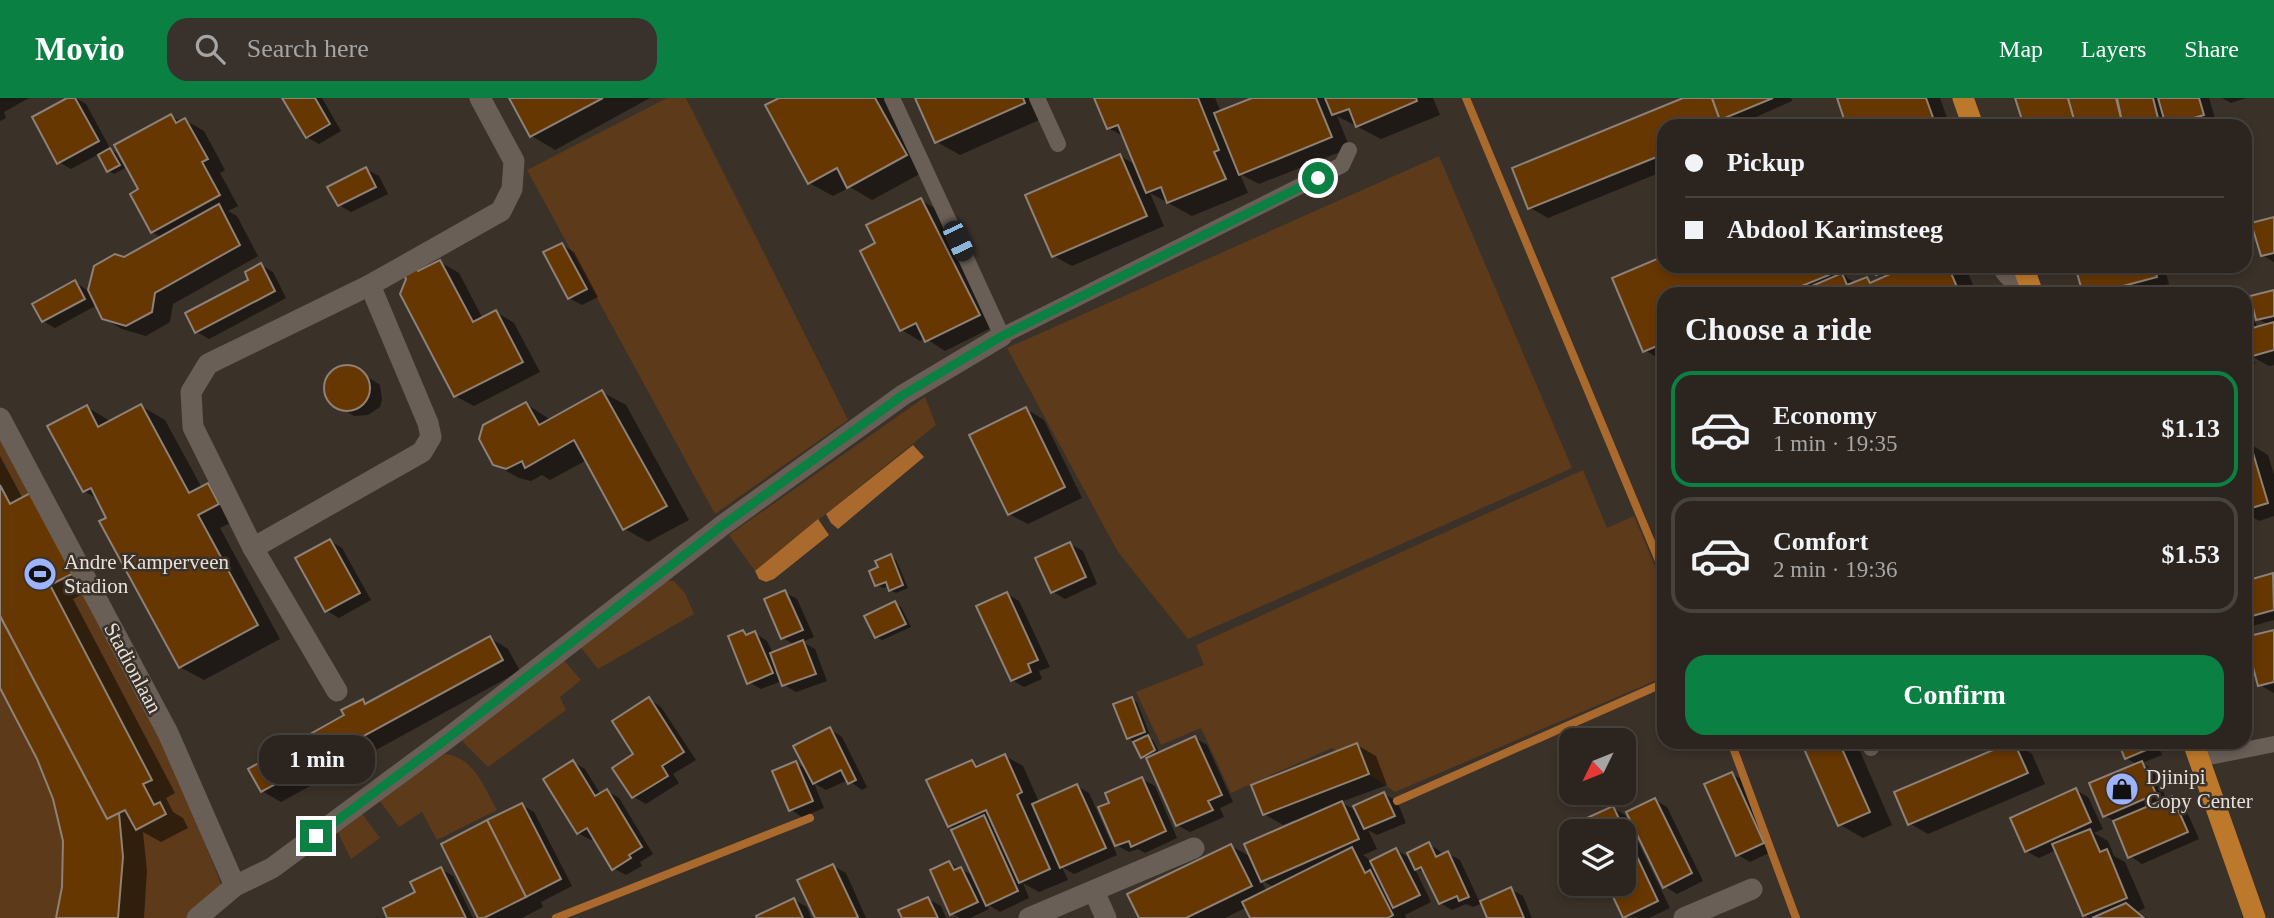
<!DOCTYPE html>
<html lang="en">
<head>
<meta charset="utf-8">
<style>
	:root { --surface:#2c251f; --page:#38312c; --text:#f1f3f6; --muted:#a6a5a4; --line:#48423d; --accent:#0b8043 }
	body { margin:0; font-family:Georgia,serif; background:var(--page); color:var(--text); height:100vh; display:flex; flex-direction:column; font-size:26px; white-space:nowrap }
	* { box-sizing:border-box; margin:0 }
	p { font-size:23px; color:var(--muted) }
	.icon { flex:none; width:38px; height:38px; fill:none; stroke:currentColor; stroke-width:2; stroke-linecap:round; stroke-linejoin:round }
	.map { position:relative; flex:1; overflow:hidden }
	.drawer { position:absolute; left:1657px; top:189px; width:595px; height:462px; display:flex; flex-direction:column; background:var(--surface); border-radius:21px; box-shadow:0 4px 10px #0003,0 0 0 2px var(--line) }
	.drawer>* { flex:none }
	.top-card { position:absolute; left:1657px; top:21px; width:595px; height:154px; border-radius:21px; box-shadow:0 4px 10px #0003,0 0 0 2px var(--line); display:grid; align-content:center; height:154px; padding:0 28px; background:var(--surface) }
	.needle { width:46px; rotate:227deg }
	.tools { position:absolute; left:1559px; top:630px; display:grid; gap:14px }
	.tools a { display:grid; place-items:center; width:77px; height:77px; border-radius:14px; background:var(--surface); box-shadow:0 4px 10px #0003,0 0 0 2px var(--line); font-size:35px }
	.end { position:absolute; width:32px; height:32px; margin:-16px; border:9px solid #0b8043; background:#fff; box-shadow:0 0 0 4px #fff }
	.from { border-radius:50% }
	.bubble { position:absolute; height:49px; border-radius:21px; background:var(--surface); box-shadow:0 4px 10px #0003,0 0 0 2px var(--line); font-size:23px; font-weight:700; line-height:49px; text-align:center }
	.car { position:absolute; width:21px; height:42px; margin:-21px -10px; border-radius:9px; box-shadow:0 0 5px 2px #0007; background:linear-gradient(#222 24%,#8ab4d8 0 40%,#222 0 76%,#8ab4d8 0 86%,#222 0) }
	.top-card b { display:flex; align-items:center; gap:24px; height:66px; font-size:26px }
	.top-card b+b { border-top:2px solid var(--line) }
	.top-card i { width:18px; height:18px; background:var(--text) }
	ul { padding:0; list-style:none }
	li { display:flex; align-items:center; gap:21px; height:116px; margin:0 14px 10px; padding:0 14px; border:4px solid var(--line); border-radius:21px }
	li div { flex:1 }
	li b { display:block; font-size:26px }
	li em { font-style:normal; font-weight:700 }
	li.on { border-color:var(--accent) }
	li>.icon { width:63px; height:63px; stroke-width:1.5 }
	h2 { padding:0 28px; font-size:32px; line-height:84px }
	.action { display:flex; gap:14px; margin-top:auto; padding:14px 28px }
	.action a { flex:1; height:80px; border-radius:21px; background:var(--accent); color:#fff; font-size:28px; font-weight:700; line-height:80px; text-align:center }
	header { display:flex; align-items:center; gap:42px; box-sizing:border-box; height:98px; padding:0 35px; background:var(--accent); color:#fff }
	header strong { font-size:33px }
	nav { display:flex; gap:38px; margin-inline-start:auto; font-size:24px }
	.search { width:490px; height:63px; background:var(--page); display:flex; align-items:center; gap:18px; box-sizing:border-box; padding:0 24px; border-radius:21px; color:var(--muted); font-size:26px }
	.map>svg:first-child { display:block }
</style>
</head>
<body>
<header>
<strong>Movio</strong>
<div class="search"><svg class="icon" aria-label="search" viewBox="0 0 24 24"><circle cx="10" cy="10" r="6"/><path d="M15 15l6 6"/></svg>Search here</div>
<nav><a>Map</a><a>Layers</a><a>Share</a></nav>
</header>
<div class="map">
<svg width="2274" height="820" viewBox="0 0 2274 820">
	<rect width="100%" height="100%" fill="#3a3129"/>
	<g fill="#5d3a1a">
		<polygon points="667,0 686,0 848,322 715,416 527,72"/>
		<polygon points="1439,58 1572,370 1188,541 1118,454 1007,250"/>
		<polygon points="925,299 936,327 755,473 729,437"/>
		<polygon points="0,326 156,622 223,791 191,820 0,820"/>
		<polygon points="1583,372 1607,430 1634,418 1664,490 1664,579 1395,694 1332,650 1231,695 1201,630 1161,647 1136,594 1204,567 1196,547"/>
		<polygon points="661,483 674,483 685,495 694,516 598,571 579,547"/>
		<polygon points="562,560 581,582 560,599 566,612 488,669 462,643 467,633"/>
		<path d="M445,656C475,660 483,688 497,712L437,742L422,714L399,729L379,702Z"/>
		<polygon points="360,713 380,740 351,761 337,733"/>
	</g>
	<g fill="#ab6a2d">
		<polygon points="913,347 924,359 838,431 831,425 826,416"/>
		<polygon points="818,421 829,437 774,481 766,484 759,481 755,473"/>
	</g>
	<g fill="#0007" fill-rule="evenodd">
		<polygon points="0,0 29,0 4,14 6,20 0,23"/>
		<polygon points="70,0 76,0 86,6 110,50 109,51 116,55 125,70 114,76 109,73 99,56 71,71 59,64"/>
		<polygon points="284,0 322,0 341,33 319,46 307,39"/>
		<polygon points="511,0 650,0 555,52 532,38"/>
		<polygon points="782,0 890,0 929,71 872,102 850,89 833,98 809,85"/>
		<polygon points="917,0 1040,0 1048,18 960,57 937,44"/>
		<polygon points="1096,0 1215,0 1221,14 1256,0 1433,0 1440,17 1381,41 1337,18 1350,50 1259,86 1240,76 1248,95 1192,118 1150,95 1164,128 1072,168 1054,158 1120,58 1136,67 1125,39 1108,30"/>
		<polygon points="1687,0 1791,0 1792,3 1736,28 1664,28 1664,73 1548,120 1529,109"/>
		<polygon points="1839,0 1940,0 1950,28 1847,28"/>
		<polygon points="2017,0 2209,0 2216,24 2202,28 2026,28"/>
		<polygon points="2222,0 2246,0 2231,5"/>
		<polygon points="171,18 182,24 185,22 204,33 225,72 220,75 238,108 228,113 237,118 258,158 173,206 170,224 146,238 122,231 103,220 97,207 55,230 43,223 75,184 87,192 89,196 95,169 124,161 162,140 152,134 141,92"/>
		<polygon points="366,71 379,78 388,96 351,114 339,107"/>
		<polygon points="921,102 939,113 997,227 945,253 925,240 920,243 902,232 877,146"/>
		<polygon points="2274,121 2274,164 2262,157"/>
		<polygon points="562,147 574,154 598,199 582,207 569,200"/>
		<polygon points="1664,160 1664,168 1842,168 1847,180 1856,185 1867,181 1875,185 1886,180 1878,175 1875,168 1907,168 1909,174 1909,168 1965,168 1977,196 1664,196 1664,264 1645,252 1614,181"/>
		<polygon points="440,164 459,175 483,221 496,214 514,225 540,274 474,308 455,298 415,169 422,173"/>
		<polygon points="261,167 273,174 286,200 209,241 197,234 187,216 251,182"/>
		<polygon points="2077,168 2164,168 2169,186 2134,196 2085,196"/>
		<polygon points="2274,194 2274,267 2269,268 2253,259 2255,266 2245,269 2245,219 2256,225 2257,230 2269,227 2258,221"/>
		<polygon points="343,269 356,271 380,287 382,302 380,309 368,317 354,318 334,306 327,295 328,282 337,272"/>
		<polygon points="602,294 626,307 689,422 648,444 625,431 587,362 550,382 542,377 531,383 519,380 494,366 526,306 551,322"/>
		<polygon points="141,308 165,322 202,390 208,387 232,401 242,419 220,430 280,541 204,582 180,569 98,401 84,393 87,309 110,323"/>
		<polygon points="1026,311 1044,322 1082,400 1028,426 1009,416"/>
		<polygon points="2250,346 2268,357 2274,377 2274,418 2259,423 2245,415 2245,348"/>
		<polygon points="0,358 23,401 97,489 73,501 175,695 166,700 173,714 183,720 188,730 161,744 143,734 147,773 144,820 57,820 64,789 65,742 55,701 39,660 0,586"/>
		<polygon points="330,443 342,450 371,502 339,520 327,513"/>
		<polygon points="1070,446 1083,453 1097,486 1065,501 1052,493"/>
		<polygon points="2245,453 2253,482 2274,477 2274,522 2245,530"/>
		<polygon points="891,458 896,462 908,490 896,495 890,492 889,488 883,490 877,487 880,470"/>
		<polygon points="785,494 797,501 814,539 802,544 815,551 827,583 796,594 784,587 782,583 761,591 749,584 743,534 749,538 755,535 767,543 773,555 795,547 783,540"/>
		<polygon points="1007,496 1019,503 1050,569 1039,573 1042,581 1024,589 1012,582"/>
		<polygon points="895,505 901,509 911,529 882,542 876,539"/>
		<polygon points="2274,533 2274,595 2260,587"/>
		<polygon points="490,540 508,551 520,573 281,704 262,693 363,603 368,606"/>
		<polygon points="649,601 661,609 696,662 673,676 679,685 646,706 634,699 636,657"/>
		<polygon points="1131,601 1137,604 1150,637 1147,638 1153,642 1160,656 1195,640 1207,647 1233,704 1220,710 1224,719 1190,734 1177,727 1148,662 1142,658 1135,644 1128,640"/>
		<polygon points="829,631 842,639 867,689 862,692 848,682 826,692 814,685 824,710 802,719 790,711 796,665 807,671"/>
		<polygon points="1803,644 1856,644 1892,727 1863,740 1839,726"/>
		<polygon points="2120,644 2157,644 2162,657 2142,665 2154,672 2167,702 2172,700 2184,707 2199,741 2142,766 2130,758 2115,723 2105,718 2138,667 2126,660"/>
		<polygon points="2013,645 2032,656 2045,686 1928,736 1909,725"/>
		<path d="M1357,647L1376,658L1387,687L1341,704L1358,714L1384,696L1397,703L1406,725L1377,737L1368,732L1377,751L1363,757L1372,764L1396,752L1412,761L1429,746L1441,754L1443,757L1447,755L1460,762L1480,805L1510,791L1523,798L1532,820H1489L1483,805L1473,809L1466,806L1452,812L1440,805L1426,776L1414,769L1431,804L1405,817L1406,820H1252L1247,809L1225,820H1141L1231,748L1253,760L1296,725L1295,722L1283,727L1264,716ZM1261,782L1275,790L1267,794Z"/>
		<polygon points="1005,658 1023,668 1039,704 1077,688 1089,695 1117,757 1074,776 1062,769 1068,782 1039,794 1023,785 1029,800 1000,814 987,806 989,811 970,820 960,820 952,815 949,765 974,778 956,732 949,728 972,664 981,668"/>
		<polygon points="573,664 585,671 601,697 607,693 619,700 653,756 640,764 642,768 626,777 613,770 595,739 591,742 578,735"/>
		<polygon points="1732,676 1744,683 1775,752 1750,764 1738,757"/>
		<polygon points="1142,681 1155,688 1177,740 1145,755 1138,751 1129,754 1116,747 1111,706"/>
		<polygon points="2076,692 2088,699 2103,731 2094,735 2108,743 2114,758 2125,764 2145,810 2137,814 2147,820 2089,820 2084,817 2056,752 2039,760 2026,753"/>
		<polygon points="1655,702 1667,709 1703,783 1677,796 1664,788"/>
		<polygon points="522,707 534,714 572,788 541,804 543,809 522,820 480,820"/>
		<polygon points="1613,710 1625,717 1670,810 1649,820 1625,819 1609,786 1624,786 1624,733 1584,733 1580,725"/>
		<polygon points="833,768 846,775 866,820 817,820"/>
		<polygon points="441,771 453,778 473,820 389,820"/>
		<polygon points="928,801 941,808 946,820 904,820"/>
		<polygon points="794,802 807,809 811,820 759,820"/>
	</g>
	<g fill="none" stroke-linecap="round" stroke-linejoin="round">
		<g stroke="#ab6a2d" stroke-width="8">
			<polyline points="1466,0 1664,475"/>
			<polyline points="1731,644 1796,820"/>
			<polyline points="1397,703 1664,585"/>
			<polyline points="556,820 810,720"/>
		</g>
	</g>
	<g fill="#673702" stroke="#8d8178" stroke-width="2">
		<polygon points="67,0 75,0 99,43 57,66 32,19"/>
		<polygon points="282,0 315,0 330,26 306,40"/>
		<polygon points="509,0 603,0 530,39"/>
		<polygon points="779,0 875,0 907,57 847,90 837,70 808,86 765,7"/>
		<polygon points="915,0 1023,0 1025,5 935,45"/>
		<polygon points="1094,0 1198,0 1219,52 1214,54 1226,81 1167,105 1161,89 1146,95 1118,27 1107,31"/>
		<polygon points="1252,0 1316,0 1332,39 1239,77 1214,15"/>
		<polygon points="1325,0 1416,0 1417,3 1356,29 1349,11 1332,17"/>
		<polygon points="1683,0 1712,0 1722,28 1664,28 1664,56 1528,111 1512,70"/>
		<polygon points="1712,0 1773,0 1720,22"/>
		<polygon points="1837,0 1926,0 1936,28 1844,28 1846,27"/>
		<polygon points="2015,0 2068,0 2076,28 2024,28"/>
		<polygon points="2068,0 2116,0 2123,28 2076,28"/>
		<polygon points="2117,0 2153,0 2160,28 2123,28"/>
		<polygon points="2158,0 2199,0 2204,17 2166,28"/>
		<polygon points="171,16 176,25 185,20 208,61 202,64 220,97 151,135 130,96 138,91 114,47"/>
		<polygon points="110,50 120,67 107,74 98,57"/>
		<polygon points="1120,56 1147,118 1052,159 1025,97"/>
		<polygon points="366,69 376,89 338,108 327,89"/>
		<polygon points="921,100 980,217 925,244 916,225 900,233 860,153 875,145 866,127"/>
		<polygon points="219,106 240,147 155,195 152,214 126,228 102,221 88,192 94,168 115,156 124,159"/>
		<polygon points="2274,119 2274,155 2261,158 2251,125"/>
		<polygon points="562,145 587,191 568,201 543,154"/>
		<polygon points="1664,158 1664,168 1825,168 1829,177 1782,196 1664,196 1664,245 1643,254 1612,180"/>
		<polygon points="440,162 473,224 496,212 523,264 454,299 400,196 406,181 402,173 415,167 418,173"/>
		<polygon points="261,165 275,193 195,235 185,215 248,182 245,174"/>
		<polygon points="1873,168 1899,168 1876,177"/>
		<polygon points="1948,168 1960,196 1798,194 1842,175 1847,187 1867,179 1870,185 1908,168"/>
		<polygon points="2075,168 2154,168 2157,179 2093,196 2083,196"/>
		<polygon points="75,182 85,201 42,224 32,206"/>
		<polygon points="2163,190 2164,196 2135,196"/>
		<polygon points="2274,192 2274,218 2256,222 2250,198"/>
		<polygon points="2274,224 2274,252 2249,259 2245,244 2245,232"/>
		<circle cx="347" cy="290" r="23"/>
		<polygon points="602,292 667,408 623,432 574,342 525,370 522,363 506,371 493,367 479,341 483,327 526,304 539,327"/>
		<polygon points="141,306 189,395 208,385 219,406 198,417 258,527 179,570 99,423 106,420 91,390 83,394 47,328 87,307 98,329"/>
		<polygon points="1026,309 1065,389 1008,417 969,337"/>
		<polygon points="2250,345 2268,405 2245,412 2245,346"/>
		<polygon points="0,387 10,406 32,394 74,475 50,487 152,682 143,686 154,707 160,704 166,716 136,732 125,712 107,721 0,518"/>
		<polygon points="330,441 360,495 325,514 295,460"/>
		<polygon points="1070,444 1086,479 1051,495 1035,460"/>
		<polygon points="891,456 903,487 889,493 886,484 875,488 869,473 878,469 875,463"/>
		<polygon points="2273,475 2274,512 2245,520 2245,483"/>
		<polygon points="785,492 803,532 781,541 764,501"/>
		<polygon points="1007,494 1038,562 1028,566 1031,574 1011,583 976,508"/>
		<polygon points="895,503 906,526 875,540 864,518"/>
		<polygon points="0,518 107,721 119,715 123,759 118,820 56,820 62,789 63,743 53,701 37,661 0,590"/>
		<polygon points="743,532 746,537 755,533 773,575 747,586 728,538"/>
		<polygon points="2274,532 2274,584 2258,588 2245,539"/>
		<polygon points="490,538 503,562 261,694 248,671 344,617 341,612 363,601 365,606"/>
		<polygon points="803,542 816,576 782,588 770,555"/>
		<polygon points="649,599 684,654 662,668 668,678 632,700 612,670 633,656 612,623"/>
		<polygon points="1132,599 1145,634 1127,641 1113,606"/>
		<polygon points="830,629 856,682 848,686 841,672 813,686 793,648"/>
		<polygon points="1148,637 1155,652 1141,660 1133,644"/>
		<polygon points="1195,638 1222,697 1208,703 1213,712 1176,728 1146,660"/>
		<polygon points="1801,644 1839,644 1870,714 1838,728"/>
		<polygon points="2012,644 2014,644 2028,675 1908,727 1894,694"/>
		<polygon points="2118,644 2148,644 2151,650 2125,661"/>
		<polygon points="1357,645 1369,676 1263,717 1251,687"/>
		<polygon points="1005,656 1022,694 1017,697 1050,771 1019,785 986,712 948,729 926,682 972,662 976,669"/>
		<polygon points="573,662 595,698 607,691 642,749 629,757 631,760 612,772 587,730 577,736 543,681"/>
		<polygon points="796,663 813,703 789,713 772,673"/>
		<polygon points="2142,663 2156,696 2103,719 2089,685"/>
		<polygon points="1732,674 1764,745 1736,758 1704,686"/>
		<polygon points="1142,679 1166,733 1131,749 1129,743 1115,748 1098,709 1109,705 1105,695"/>
		<polygon points="1077,686 1106,750 1060,770 1032,706"/>
		<polygon points="2076,690 2091,724 2025,754 2010,720"/>
		<polygon points="1384,694 1395,718 1364,731 1353,708"/>
		<polygon points="2172,698 2188,734 2128,760 2113,723"/>
		<polygon points="1655,700 1692,775 1663,790 1626,714"/>
		<polygon points="1342,703 1359,741 1261,784 1244,746"/>
		<polygon points="522,705 561,781 526,799 487,722"/>
		<polygon points="1613,708 1658,803 1623,820 1607,786 1624,786 1624,733 1582,733 1578,724"/>
		<polygon points="984,717 1018,793 986,808 951,732"/>
		<polygon points="487,722 526,799 484,820 478,820 441,746"/>
		<polygon points="2090,731 2100,754 2107,751 2127,800 2083,818 2052,746"/>
		<polygon points="1429,744 1436,759 1448,753 1469,799 1459,803 1457,798 1439,806 1421,769 1415,772 1407,755"/>
		<polygon points="1231,746 1252,788 1186,820 1139,820 1127,796"/>
		<polygon points="1352,749 1365,775 1370,772 1393,817 1388,820 1250,820 1242,804"/>
		<polygon points="1396,750 1420,797 1393,810 1370,763"/>
		<polygon points="949,763 954,772 961,769 978,804 950,817 930,772"/>
		<polygon points="833,766 858,819 855,820 815,820 797,782"/>
		<polygon points="441,769 466,820 387,820 383,810 415,794 410,784"/>
		<polygon points="1511,789 1524,820 1487,820 1480,803"/>
		<polygon points="928,799 938,820 902,820 898,812"/>
		<polygon points="794,800 803,820 757,820 756,818"/>
		<polygon points="2126,805 2144,820 2092,820"/>
	</g>
	<g fill="none" stroke-linecap="round" stroke-linejoin="round">
		<g stroke="#6a5f57" stroke-width="16">
			<polyline points="892,0 1002,238 1342,67 1349,52"/>
			<polyline points="1037,0 1058,46"/>
			<path d="M2000,168C2005,183 2018,186 2032,192"/>
			<polyline points="1953,644 1967,644"/>
			<polyline points="1871,650 1875,644"/>
			<polyline points="2199,661 2274,646"/>
		</g>
		<g stroke="#6a5f57" stroke-width="21">
			<polyline points="0,320 168,635 235,788"/>
			<polyline points="253,450 422,354 431,339 428,325 370,187"/>
			<polyline points="337,593 253,450 193,329 191,294 208,266 370,187 501,113 512,91 514,63 480,0"/>
			<polyline points="1094,793 1106,820"/>
			<polyline points="197,820 235,788 272,770 448,640 723,427 903,297 1002,238"/>
			<polyline points="1029,820 1194,750"/>
			<polyline points="1684,820 1752,791"/>
		</g>
		<g stroke="#bd792b" stroke-width="21">
			<polyline points="1963,0 1973,28"/>
			<polyline points="2023,168 2033,196"/>
			<polyline points="2193,644 2255,820"/>
		</g>
	</g>
	<g fill="none" stroke-linecap="round" stroke-linejoin="round">
		<polyline stroke="#0b8043" stroke-width="9" points="316,738 448,640 723,427 903,297 1002,238 1318,80"/>
	</g>
	<defs>
		<symbol id="stadium-disc" viewBox="-11 -11 22 22"><circle r="9.5" fill="#9db4fd" stroke="#3a3129"/><path d="M0-5a6.5 5 0 1 0 0 10a6.5 5 0 1 0 0-10ZM-3.5-1.8h7v3.6h-7Z" fill="#111"/></symbol>
		<symbol id="shop-disc" viewBox="-11 -11 22 22"><circle r="9.5" fill="#9db4fd" stroke="#3a3129"/><path d="M-5-2.5h2.3a2.7 3.5 0 0 1 5.4 0H5L5.5 6h-11ZM-1.5-2.5h3a1.5 2.3 0 0 0-3 0Z" fill="#111"/></symbol>
	</defs>
	<g fill-rule="evenodd">
		<use href="#stadium-disc" x="21" y="457" width="38" height="38"/>
		<use href="#shop-disc" x="2103" y="672" width="38" height="38"/>
	</g>
	<g text-anchor="middle" stroke-width="5" stroke-linejoin="round" paint-order="stroke">
		<g font-size="21" fill="#e7e1dc" stroke="#3a3129" text-anchor="start">
			<text x="64" y="471">Andre Kamperveen<tspan x="64" dy="24">Stadion</tspan></text>
			<text x="2146" y="686">Djinipi<tspan x="2146" dy="24">Copy Center</tspan></text>
		</g>
		<g font-size="21" fill="#e7e1dc" stroke="#3a3129">
			<text transform="translate(133 570) rotate(62)" y="7">Stadionlaan</text>
		</g>
	</g>
</svg>
<div class="tools">
<a><svg class="needle" viewBox="-14 -14 28 28"><path d="M0-13l5 13h-10z" fill="#e53935"/><path d="M0 13l5-13h-10z" fill="#a6a5a4"/></svg></a>
<a><svg class="icon" aria-label="layers" viewBox="0 0 24 24"><path d="M12 4l9 5-9 5-9-5zM3 14l9 5 9-5"/></svg></a>
</div>
<i class="end from" style="left:1318px;top:80px"></i>
<i class="end" style="left:316px;top:738px"></i>
<div class="bubble" style="left:259px;top:637px;width:116px">1 min</div>
<i class="car" style="left:958px;top:143px;rotate:155deg"></i>
<div class="top-card">
<b><i class="from"></i>Pickup</b>
<b><i></i>Abdool Karimsteeg</b>
</div>
<section class="drawer">
<h2>Choose a ride</h2>
<ul>
<li class="on"><svg class="icon" aria-label="car" viewBox="0 0 24 24"><path d="M5 17H2v-5l4-1 3-4h7l3 4 3 1v5h-3M9 17h6M6 11h13"/><circle cx="7" cy="17" r="2"/><circle cx="17" cy="17" r="2"/></svg><div><b>Economy</b><p>1 min · 19:35</p></div><em>$1.13</em></li>
<li><svg class="icon" aria-label="car" viewBox="0 0 24 24"><path d="M5 17H2v-5l4-1 3-4h7l3 4 3 1v5h-3M9 17h6M6 11h13"/><circle cx="7" cy="17" r="2"/><circle cx="17" cy="17" r="2"/></svg><div><b>Comfort</b><p>2 min · 19:36</p></div><em>$1.53</em></li>
</ul>
<div class="action"><a>Confirm</a></div>
</section>
</div>
</body>
</html>
